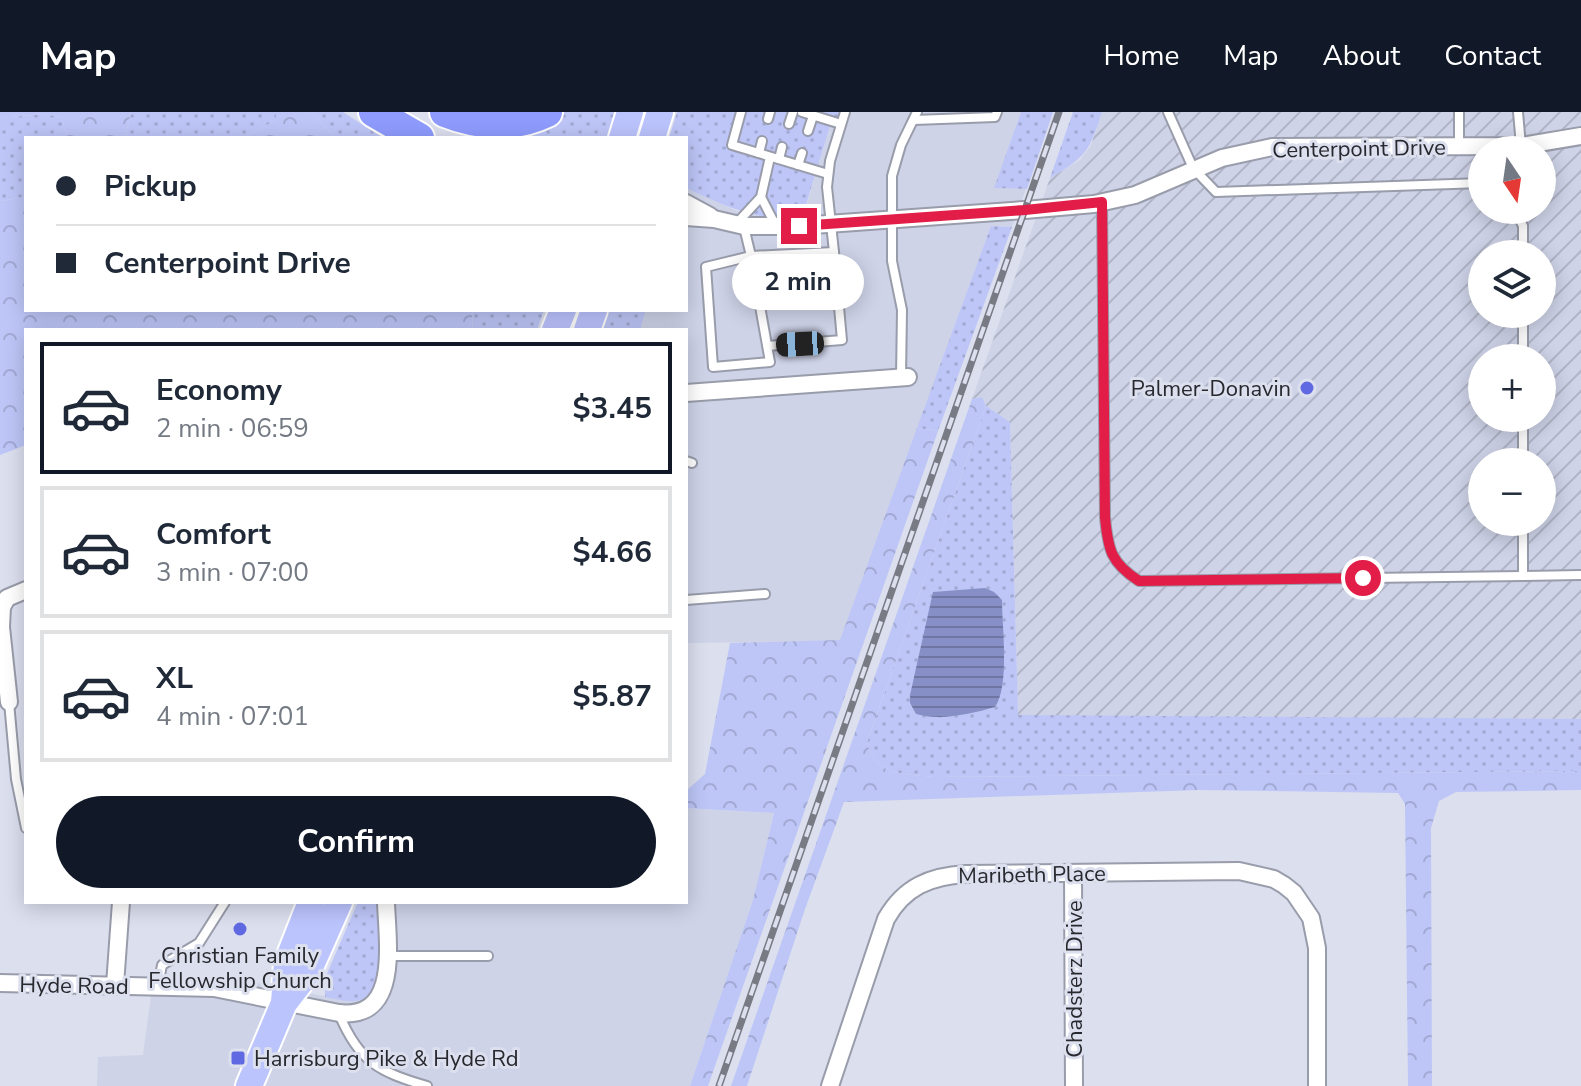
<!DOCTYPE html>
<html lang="en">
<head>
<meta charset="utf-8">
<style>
	:root { --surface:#fff; --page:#f2f2f3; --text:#1f2937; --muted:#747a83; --line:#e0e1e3; --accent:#111827 }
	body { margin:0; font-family:"Nunito Sans",sans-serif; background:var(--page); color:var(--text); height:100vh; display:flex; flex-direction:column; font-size:30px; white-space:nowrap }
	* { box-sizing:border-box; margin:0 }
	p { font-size:26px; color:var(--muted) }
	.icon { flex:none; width:44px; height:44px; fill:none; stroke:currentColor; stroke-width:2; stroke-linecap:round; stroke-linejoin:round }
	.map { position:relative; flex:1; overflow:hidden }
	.panel { position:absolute; left:24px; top:216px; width:664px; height:576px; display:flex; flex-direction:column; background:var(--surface); border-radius:0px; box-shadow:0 4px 20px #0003 }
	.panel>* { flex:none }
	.hud { position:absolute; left:24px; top:24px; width:664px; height:176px; border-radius:0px; box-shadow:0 4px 20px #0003; display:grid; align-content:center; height:176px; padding:0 32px; background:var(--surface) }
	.needle { width:52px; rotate:167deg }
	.fabs { position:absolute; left:1468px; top:24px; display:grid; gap:16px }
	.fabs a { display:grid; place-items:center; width:88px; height:88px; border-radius:50%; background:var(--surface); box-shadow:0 4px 20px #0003; font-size:40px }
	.end { position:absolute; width:36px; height:36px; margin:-18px; border:10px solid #e11d48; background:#fff; box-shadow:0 0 0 4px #fff }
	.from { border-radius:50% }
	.bubble { position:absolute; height:56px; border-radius:28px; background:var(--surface); box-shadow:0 4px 20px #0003; font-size:26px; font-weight:700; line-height:56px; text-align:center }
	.car { position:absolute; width:24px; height:48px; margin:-24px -12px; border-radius:10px; box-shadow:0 0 6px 2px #0007; background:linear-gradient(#222 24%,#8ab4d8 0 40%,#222 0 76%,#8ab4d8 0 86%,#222 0) }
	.hud b { display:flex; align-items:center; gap:28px; height:76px; font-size:30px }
	.hud b+b { border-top:2px solid var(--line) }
	.hud i { width:20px; height:20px; background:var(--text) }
	ul { padding:14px 0 0; list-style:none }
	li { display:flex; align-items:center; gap:24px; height:132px; margin:0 16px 12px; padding:0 16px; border:4px solid var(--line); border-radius:0px }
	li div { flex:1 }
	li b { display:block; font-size:30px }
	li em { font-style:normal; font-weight:700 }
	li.active { border-color:var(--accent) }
	li>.icon { width:72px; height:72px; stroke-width:1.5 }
	.primary-button { display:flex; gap:16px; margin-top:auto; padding:16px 32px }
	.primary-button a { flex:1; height:92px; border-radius:48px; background:var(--accent); color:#fff; font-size:32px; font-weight:700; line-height:92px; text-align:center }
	header { display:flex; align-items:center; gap:48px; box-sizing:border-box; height:112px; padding:0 40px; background:var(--accent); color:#fff }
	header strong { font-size:38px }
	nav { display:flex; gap:44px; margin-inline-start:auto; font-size:28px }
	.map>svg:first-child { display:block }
</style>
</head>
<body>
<header>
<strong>Map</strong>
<nav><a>Home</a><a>Map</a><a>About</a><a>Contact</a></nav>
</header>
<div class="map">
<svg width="1581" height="974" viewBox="0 0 1581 974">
	<defs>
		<pattern id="industrial-furrows" width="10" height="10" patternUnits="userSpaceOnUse" patternTransform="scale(2)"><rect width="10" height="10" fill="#ced3e8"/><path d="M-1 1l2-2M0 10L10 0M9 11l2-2" fill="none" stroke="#b1b5c7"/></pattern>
		<pattern id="grass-dots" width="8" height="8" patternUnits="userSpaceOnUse" patternTransform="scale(2)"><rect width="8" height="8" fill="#bdc6f7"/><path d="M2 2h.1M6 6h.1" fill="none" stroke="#a2aad4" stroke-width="1.8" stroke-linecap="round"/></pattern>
		<pattern id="forest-crowns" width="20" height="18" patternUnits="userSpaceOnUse" patternTransform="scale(2)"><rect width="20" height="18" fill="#bdc6f7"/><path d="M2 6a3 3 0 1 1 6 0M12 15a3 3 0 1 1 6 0" fill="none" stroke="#a2aad4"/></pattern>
		<pattern id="water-rules" width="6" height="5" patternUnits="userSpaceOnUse" patternTransform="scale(2)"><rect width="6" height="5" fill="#8790c6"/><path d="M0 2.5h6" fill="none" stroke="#6e76a1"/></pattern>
	</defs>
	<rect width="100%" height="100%" fill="#dcdfee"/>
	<g fill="#ced3e8">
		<polygon points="850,0 1021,0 995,76 1026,77 1012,115 991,114 840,529 686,531 686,218 640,218 646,198 686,198 686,76 744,102 805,98 831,11"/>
		<polygon points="686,696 774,701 753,788 690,974 97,974 98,945 143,943 153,869 258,871 349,889 362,887 378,859 376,790 686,790"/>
	</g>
	<path fill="url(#industrial-furrows)" fill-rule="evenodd" d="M1102,0H1581V607L1018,604L1010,310L986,294L982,285L972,287L1050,66L1080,48L1091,33ZM1482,38H1542V98H1482ZM1482,142H1542V202H1482ZM1482,246H1542V306H1482ZM1482,350H1542V410H1482Z"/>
	<g fill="url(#grass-dots)">
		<polygon points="131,0 276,0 276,8 243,26 125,26"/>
		<polygon points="311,0 343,0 383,26 336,26"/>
		<polygon points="564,0 615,0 607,26 498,24"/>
		<path d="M677,0H850L831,11L802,106C754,109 728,95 686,76V26H669Z"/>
		<polygon points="1021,0 1053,0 1027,77 994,76"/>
		<path d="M1073,0H1102C1089,40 1087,44 1050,66Z"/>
		<polygon points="44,2 61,5 68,26 26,26 26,85 0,89 0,6"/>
		<polygon points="991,114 1012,115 938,319 917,316"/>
		<polygon points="472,198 544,198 537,218 473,218"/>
		<polygon points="609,198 646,198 640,218 602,218"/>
		<path d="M986,294L1010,310L1018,603L1581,607V659L933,665C902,661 876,665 867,630Z"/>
		<path d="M358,790H376C377,814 387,874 363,887C351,892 337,887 325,885V866Z"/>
	</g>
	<g fill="url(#forest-crowns)">
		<polygon points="0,0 131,0 125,26 68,26 61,5 44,2 0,6"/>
		<polygon points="276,0 311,0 336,26 243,26 276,8"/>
		<polygon points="26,85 26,198 472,198 473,218 26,218 26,333 0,343 0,89"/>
		<path d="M982,285L986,294L867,630C876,665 902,661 933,665L1581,659V678L1456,680L1439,689L1431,716L1432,974H1408L1405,692L1398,681L1199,678L844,690L804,800L747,974H731L972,287Z"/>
		<polygon points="917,316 938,319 708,974 690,974 753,788 774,701 686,696 686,679 705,662 730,531 840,528"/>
	</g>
	<path fill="url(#water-rules)" d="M985,476L994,480L1002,488C1002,515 1010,574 995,595C971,602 940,609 916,602L910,591V583L933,480Z"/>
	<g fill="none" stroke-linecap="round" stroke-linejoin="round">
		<defs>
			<g id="service">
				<polyline points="741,0 732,33 828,62"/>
				<polyline points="802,0 841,12"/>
				<polyline points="1168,0 1193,56 1216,80 1482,71"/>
				<polyline points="1518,0 1521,34"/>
				<polyline points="768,7 770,0"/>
				<polyline points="914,8 995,5 997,0"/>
				<polyline points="789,12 793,0"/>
				<polyline points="808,19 813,4"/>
				<polyline points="1459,34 1459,0"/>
				<polyline points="759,41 762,29"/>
				<polyline points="779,47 782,35"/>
				<polyline points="798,53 802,41"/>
				<polyline points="761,85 776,114"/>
				<path d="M1102,90L1105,405C1108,438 1111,451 1139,469L1523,464"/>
				<polyline points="1515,98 1523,114 1523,142"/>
				<polyline points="737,111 761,85 770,45"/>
				<polyline points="744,115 751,144 706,155 713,255 770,250 751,144 834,140 842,228 767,234"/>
				<polyline points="834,140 827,75 830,49 845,0"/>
				<polyline points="1523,202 1523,246"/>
				<polyline points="901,265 902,198 892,149 892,64 901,33 917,0"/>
				<polyline points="1523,306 1523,350"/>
				<polyline points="686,349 692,351"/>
				<polyline points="1523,410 1523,464 1581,463"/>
				<polyline points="686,488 765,482"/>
				<polyline points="9,590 16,667 26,716"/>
				<polyline points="388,844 488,844"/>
				<polyline points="158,874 162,853 199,831 225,790"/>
				<path d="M339,902C359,950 379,960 427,974"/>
			</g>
			<g id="minor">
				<polyline points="686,91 710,104"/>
				<polyline points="686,105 714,107 744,114 799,114 1025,98 1094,92 1135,83 1222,46 1272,35 1521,34 1581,24"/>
				<polyline points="686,281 908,265"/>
				<polyline points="9,590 1,515 2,495 7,486 26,478"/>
				<polyline points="1073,761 1074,974"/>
				<path d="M0,871L214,876L339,901C401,908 387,829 386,790"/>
				<polyline points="115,873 121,790"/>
				<path d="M830,974L886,807C904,775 930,764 966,762L1239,759L1274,767L1284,773L1294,781L1311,806L1317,836V974"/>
			</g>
			<g id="primary">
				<polyline points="622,26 630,0"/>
				<polyline points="652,26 660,0"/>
				<polyline points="555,218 563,198"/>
				<polyline points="587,218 594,198"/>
				<polyline points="284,891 287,851 311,790"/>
				<polyline points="249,974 284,891 308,860 339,790"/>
			</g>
			<g id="motorway">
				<polyline points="374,0 419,26"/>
				<path d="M445,0C478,13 514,16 547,0"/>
			</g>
		</defs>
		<use href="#service" stroke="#999caa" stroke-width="12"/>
		<use href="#minor" stroke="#999caa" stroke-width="20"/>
		<use href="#primary" stroke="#fff" stroke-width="30"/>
		<use href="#motorway" stroke="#fff" stroke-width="34"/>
		<use href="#service" stroke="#fff" stroke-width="8"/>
		<use href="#minor" stroke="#fff" stroke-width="16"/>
		<use href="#primary" stroke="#bcc4fe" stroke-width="26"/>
		<use href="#motorway" stroke="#8f9cfe" stroke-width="30"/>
		<defs>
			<polyline id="rail" points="719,974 1059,0"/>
		</defs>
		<use href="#rail" stroke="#787a84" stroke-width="7"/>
		<use href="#rail" stroke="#dcdfee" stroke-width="4" stroke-dasharray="12" stroke-linecap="butt"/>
	</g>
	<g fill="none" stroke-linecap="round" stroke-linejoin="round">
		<path stroke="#e11d48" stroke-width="10" d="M799,114L1025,98L1102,90L1105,405C1108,438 1111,451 1139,469L1363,466"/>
	</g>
	<g fill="#6169e2" stroke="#dcdfee" stroke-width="3">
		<circle cx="1307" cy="276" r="8"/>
		<circle cx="240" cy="817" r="8"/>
		<rect x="230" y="938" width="16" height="16" rx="4"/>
	</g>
	<g text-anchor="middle" stroke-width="6" stroke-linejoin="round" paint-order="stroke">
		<g font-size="22" fill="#28292f" stroke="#dcdfee">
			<text transform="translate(1359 36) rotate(-1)" y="8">Centerpoint Drive</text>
			<text transform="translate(1032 762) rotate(-1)" y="8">Maribeth Place</text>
			<text transform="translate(1074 867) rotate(-90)" y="8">Chadsterz Drive</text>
			<text transform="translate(74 873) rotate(1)" y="8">Hyde Road</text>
		</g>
		<g font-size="22" fill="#28292f" stroke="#dcdfee" text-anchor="end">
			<text x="1291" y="284">Palmer-Donavin</text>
			<text x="240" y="851" text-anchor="middle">Christian Family<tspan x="240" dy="25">Fellowship Church</tspan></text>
			<text x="254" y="954" text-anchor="start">Harrisburg Pike &amp; Hyde Rd</text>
		</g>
	</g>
</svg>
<div class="fabs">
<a><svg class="needle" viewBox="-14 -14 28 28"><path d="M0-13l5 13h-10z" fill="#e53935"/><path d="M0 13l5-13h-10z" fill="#747a83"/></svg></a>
<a><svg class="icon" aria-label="layers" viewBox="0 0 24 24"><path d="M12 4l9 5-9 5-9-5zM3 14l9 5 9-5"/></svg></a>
<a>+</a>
<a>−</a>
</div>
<i class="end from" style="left:1363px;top:466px"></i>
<i class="end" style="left:799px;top:114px"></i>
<div class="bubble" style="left:732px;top:142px;width:132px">2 min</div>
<i class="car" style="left:800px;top:232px;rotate:267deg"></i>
<div class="hud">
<b><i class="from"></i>Pickup</b>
<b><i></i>Centerpoint Drive</b>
</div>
<section class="panel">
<ul>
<li class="active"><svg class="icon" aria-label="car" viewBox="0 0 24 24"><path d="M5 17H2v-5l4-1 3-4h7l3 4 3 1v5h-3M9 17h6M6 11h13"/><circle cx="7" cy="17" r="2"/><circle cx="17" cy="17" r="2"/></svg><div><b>Economy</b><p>2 min · 06:59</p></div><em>$3.45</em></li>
<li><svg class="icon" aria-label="car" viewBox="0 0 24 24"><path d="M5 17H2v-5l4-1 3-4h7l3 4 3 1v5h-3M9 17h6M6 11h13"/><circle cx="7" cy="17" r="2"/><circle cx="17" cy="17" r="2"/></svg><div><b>Comfort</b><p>3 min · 07:00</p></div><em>$4.66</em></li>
<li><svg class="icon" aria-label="car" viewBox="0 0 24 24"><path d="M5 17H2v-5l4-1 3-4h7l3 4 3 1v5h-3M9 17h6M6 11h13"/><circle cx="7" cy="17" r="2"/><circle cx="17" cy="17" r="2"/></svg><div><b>XL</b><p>4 min · 07:01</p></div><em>$5.87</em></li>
</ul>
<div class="primary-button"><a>Confirm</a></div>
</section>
</div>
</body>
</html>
